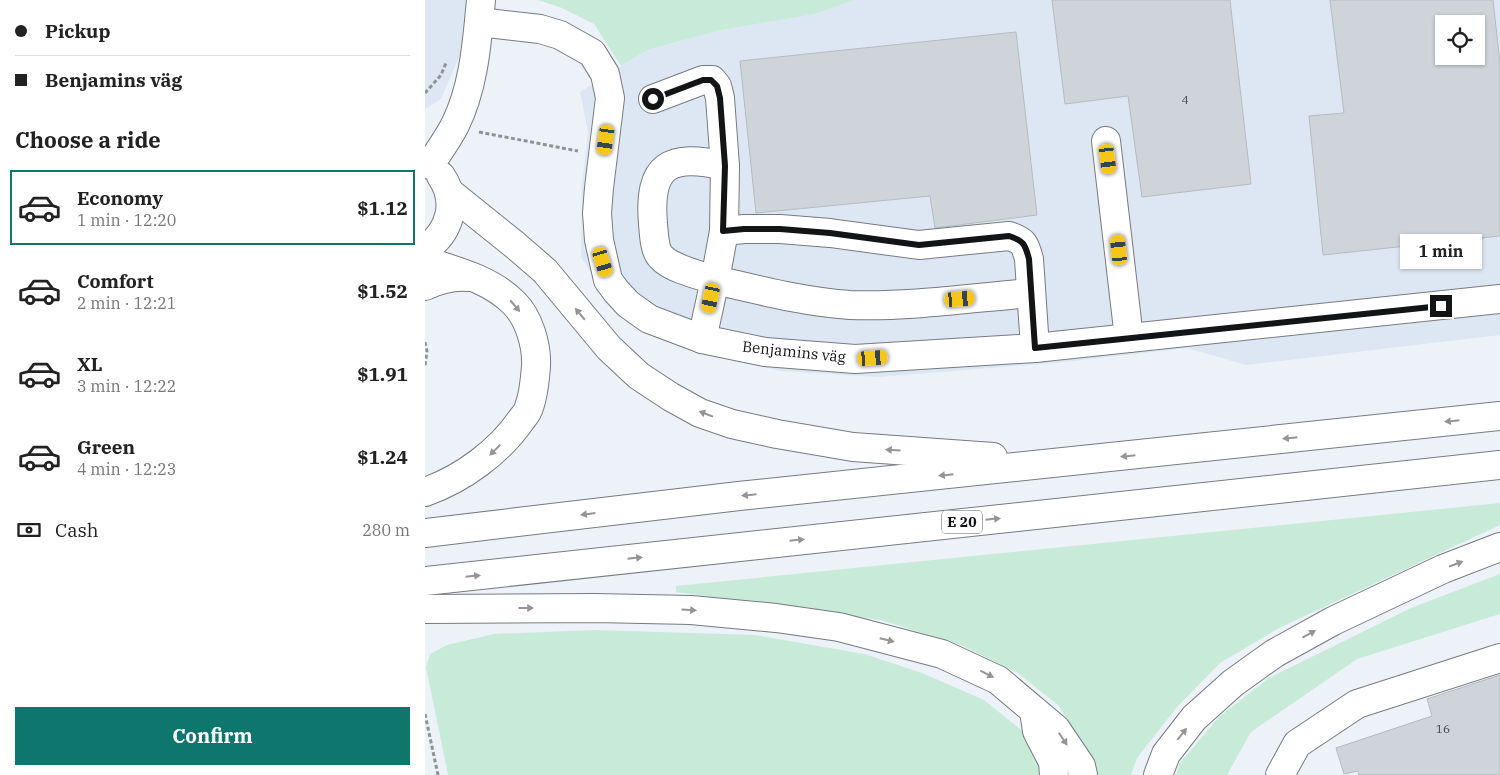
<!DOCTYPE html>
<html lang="en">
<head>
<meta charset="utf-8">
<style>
	:root { --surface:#fff; --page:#f2f2f2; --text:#222; --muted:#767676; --line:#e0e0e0; --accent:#0f766e }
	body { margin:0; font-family:"IBM Plex Serif",serif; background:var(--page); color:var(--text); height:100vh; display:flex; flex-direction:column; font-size:19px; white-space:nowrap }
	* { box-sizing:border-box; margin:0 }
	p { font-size:16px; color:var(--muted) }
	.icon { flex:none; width:28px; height:28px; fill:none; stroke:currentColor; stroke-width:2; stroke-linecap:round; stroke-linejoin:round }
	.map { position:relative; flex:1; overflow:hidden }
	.drawer { display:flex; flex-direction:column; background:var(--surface); width:425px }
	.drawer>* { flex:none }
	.hud { display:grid; align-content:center; height:110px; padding:0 15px; background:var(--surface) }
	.fabs { position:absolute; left:1010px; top:15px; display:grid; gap:10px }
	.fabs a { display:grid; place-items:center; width:50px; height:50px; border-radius:0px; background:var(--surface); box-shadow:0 1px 4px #0004; font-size:25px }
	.end { position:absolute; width:22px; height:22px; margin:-11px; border:6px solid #121416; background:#fff; box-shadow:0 0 0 2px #fff }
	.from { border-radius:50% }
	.bubble { position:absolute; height:35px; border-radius:0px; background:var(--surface); box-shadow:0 1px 4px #0004; font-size:16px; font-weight:700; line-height:35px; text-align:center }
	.car { position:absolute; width:15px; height:30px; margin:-15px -8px; border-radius:6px; box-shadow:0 0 4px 1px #0007; background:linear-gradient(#f5c518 24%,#345 0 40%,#f5c518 0 76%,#345 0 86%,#f5c518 0) }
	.hud b { display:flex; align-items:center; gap:18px; height:48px; font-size:19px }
	.hud b+b { border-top:1px solid var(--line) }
	.hud i { width:12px; height:12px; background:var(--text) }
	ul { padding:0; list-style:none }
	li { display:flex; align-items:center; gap:15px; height:75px; margin:0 10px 8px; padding:0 5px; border:2px solid transparent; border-radius:0px }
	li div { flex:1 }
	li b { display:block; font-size:19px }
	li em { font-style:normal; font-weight:700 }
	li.current { border-color:var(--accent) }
	li>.icon { width:45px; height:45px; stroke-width:1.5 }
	h2 { padding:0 15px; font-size:22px; line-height:60px }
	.pay { display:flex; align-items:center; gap:12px; height:55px; padding:0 15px; font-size:19px }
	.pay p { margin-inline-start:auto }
	.primary-button { display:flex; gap:10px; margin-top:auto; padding:10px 15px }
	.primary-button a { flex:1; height:58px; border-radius:0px; background:var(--accent); color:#fff; font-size:20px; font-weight:700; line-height:58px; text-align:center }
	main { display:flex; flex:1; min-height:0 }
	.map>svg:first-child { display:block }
</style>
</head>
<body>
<main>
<section class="drawer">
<div class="hud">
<b><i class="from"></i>Pickup</b>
<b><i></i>Benjamins väg</b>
</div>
<h2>Choose a ride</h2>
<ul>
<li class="current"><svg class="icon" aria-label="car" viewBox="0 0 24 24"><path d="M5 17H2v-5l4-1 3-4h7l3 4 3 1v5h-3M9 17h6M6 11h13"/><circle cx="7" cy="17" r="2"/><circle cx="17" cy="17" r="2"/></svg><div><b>Economy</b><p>1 min · 12:20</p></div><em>$1.12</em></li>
<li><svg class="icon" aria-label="car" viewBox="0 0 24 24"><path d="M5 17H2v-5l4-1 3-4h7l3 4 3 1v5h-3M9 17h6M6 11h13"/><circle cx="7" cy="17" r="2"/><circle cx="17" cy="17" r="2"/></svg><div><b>Comfort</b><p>2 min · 12:21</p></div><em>$1.52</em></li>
<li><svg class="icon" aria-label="car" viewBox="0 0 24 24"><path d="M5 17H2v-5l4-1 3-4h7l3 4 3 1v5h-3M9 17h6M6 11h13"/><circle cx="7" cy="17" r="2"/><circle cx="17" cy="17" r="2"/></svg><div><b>XL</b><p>3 min · 12:22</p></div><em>$1.91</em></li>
<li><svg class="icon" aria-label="car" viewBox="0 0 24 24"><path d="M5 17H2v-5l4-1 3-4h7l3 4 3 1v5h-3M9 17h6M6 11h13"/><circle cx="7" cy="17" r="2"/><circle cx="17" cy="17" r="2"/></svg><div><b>Green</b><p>4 min · 12:23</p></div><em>$1.24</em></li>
</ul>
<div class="pay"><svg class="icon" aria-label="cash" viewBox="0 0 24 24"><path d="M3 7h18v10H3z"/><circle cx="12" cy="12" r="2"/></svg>Cash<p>280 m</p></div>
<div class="primary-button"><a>Confirm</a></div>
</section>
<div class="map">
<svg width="1075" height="775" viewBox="0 0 1075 775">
	<rect width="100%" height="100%" fill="#ecf2f8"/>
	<g fill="#dce7f3" fill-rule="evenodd">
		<polygon points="0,0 43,0 40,43 16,99 0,109"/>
		<path d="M429,0H1075V335L821,365L762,348L640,362L454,377L355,371L258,347L189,311L156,257L157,185L163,132L155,92L222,50L296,30L391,14ZM1019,24H1051V56H1019Z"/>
	</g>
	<g fill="#c8ead9">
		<polygon points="113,0 429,0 391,14 296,30 222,50 196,66 169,24 137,8"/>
		<polygon points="1075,503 1075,525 854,628 795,663 752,707 712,758 706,775 671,775 664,756 634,706 593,673 536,645 456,620 251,592 251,586"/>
		<polygon points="1075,574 1075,614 932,659 826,732 802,775 751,775 755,763 794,717 844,678 986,608"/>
		<polygon points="169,630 330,635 439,654 497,673 559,700 611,742 620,775 23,775 1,667 5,654 22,645 69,634"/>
	</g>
	<g fill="#ced4d9" stroke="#b6bbc1" fill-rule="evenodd">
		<polygon points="627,0 805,0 826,184 717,197 703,96 640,104"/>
		<path d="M905,0H1068L1075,63V236L898,255L884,116L919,113ZM1019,24H1051V56H1019Z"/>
		<polygon points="591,32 612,215 510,228 505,196 331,213 315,61"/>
		<polygon points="1075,675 1075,775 934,775 933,771 919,774 911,748 1007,716 1002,699"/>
	</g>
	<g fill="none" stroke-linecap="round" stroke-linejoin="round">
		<defs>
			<g id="minor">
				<polyline points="54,22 115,29 135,35 167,53 180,74 185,98 174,188 172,213 174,240 183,280 191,291 203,304 224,319 277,339 340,352 430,359 610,348 1075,299"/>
				<polyline points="228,99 278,80 287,80 292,86 295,98 300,166"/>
				<polyline points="681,141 704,338"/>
				<path d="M5,165C13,152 23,139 30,125C49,87 52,42 56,0"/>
				<path d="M299,231L290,280C334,290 379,302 425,305C485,307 546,298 605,293"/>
				<path d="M0,249C25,232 34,202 16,176"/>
				<path d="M277,339L290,280C274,275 247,269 236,257C229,250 229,233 228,224C223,164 245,153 300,166L299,231L319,229H355L405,233L494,245L584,236C599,241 600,244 604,259L610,348"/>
				<polyline points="855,775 872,744 932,704 1075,658"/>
			</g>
			<g id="highway">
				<polyline points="24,192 90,245 120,271 184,348 214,376 246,397 275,413 307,424 352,434 428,447 568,457"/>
				<path d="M0,261C31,271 65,279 89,303C104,318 112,345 111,366C110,379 109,394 104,407C103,412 99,416 96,420C74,452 37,479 0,492"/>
				<path d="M0,286C13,280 27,276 42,277"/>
				<polyline points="0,533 314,496 1075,416"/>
				<polyline points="0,581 1075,465"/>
				<polyline points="0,609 170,608 266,610 351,618 414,627 517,654 573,680 631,729 656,766 658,775"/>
				<polyline points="609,711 612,731 628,762 629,775"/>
				<polyline points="733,775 741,754 769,718 808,683 850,653 908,621 1018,569 1075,547"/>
			</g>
		</defs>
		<use href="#minor" stroke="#777b80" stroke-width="30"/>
		<use href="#highway" stroke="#777b80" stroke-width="30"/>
		<g stroke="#8e9397" stroke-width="3" stroke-dasharray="4 2.5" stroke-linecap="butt">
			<polyline points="0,93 16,75 21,63"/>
			<polyline points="54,132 153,151"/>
			<polyline points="0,342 2,351 0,366"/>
			<polyline points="0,714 13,775"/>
		</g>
		<use href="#minor" stroke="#fff" stroke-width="28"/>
		<use href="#highway" stroke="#fff" stroke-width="28"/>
	</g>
	<defs><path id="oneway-solid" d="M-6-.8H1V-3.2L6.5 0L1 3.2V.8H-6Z" transform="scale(1.25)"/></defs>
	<g fill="#949596">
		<use href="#oneway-solid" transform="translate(90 306) rotate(50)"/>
		<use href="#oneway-solid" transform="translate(155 314) rotate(-130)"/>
		<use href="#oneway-solid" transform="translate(281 414) rotate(-159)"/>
		<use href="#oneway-solid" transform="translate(1027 421) rotate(174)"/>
		<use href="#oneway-solid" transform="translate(865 438) rotate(174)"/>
		<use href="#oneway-solid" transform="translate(70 450) rotate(136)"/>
		<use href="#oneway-solid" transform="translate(468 450) rotate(-176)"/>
		<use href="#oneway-solid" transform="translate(703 456) rotate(174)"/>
		<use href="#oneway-solid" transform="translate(521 475) rotate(174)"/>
		<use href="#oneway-solid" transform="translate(324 495) rotate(174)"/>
		<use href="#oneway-solid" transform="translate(163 514) rotate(173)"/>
		<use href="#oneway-solid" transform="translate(568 519) rotate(-6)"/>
		<use href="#oneway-solid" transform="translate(372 540) rotate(-6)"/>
		<use href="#oneway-solid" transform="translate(210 558) rotate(-6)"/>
		<use href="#oneway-solid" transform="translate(1031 564) rotate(-21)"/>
		<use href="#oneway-solid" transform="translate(48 576) rotate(-6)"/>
		<use href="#oneway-solid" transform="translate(101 608)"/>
		<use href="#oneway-solid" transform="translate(264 610) rotate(3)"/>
		<use href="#oneway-solid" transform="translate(884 634) rotate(-29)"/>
		<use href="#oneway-solid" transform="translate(462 640) rotate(14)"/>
		<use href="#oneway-solid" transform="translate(562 674) rotate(27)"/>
		<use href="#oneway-solid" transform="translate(757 734) rotate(-51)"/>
		<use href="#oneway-solid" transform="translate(638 739) rotate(56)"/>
	</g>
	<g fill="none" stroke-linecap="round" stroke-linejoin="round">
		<path stroke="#121416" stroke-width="6" d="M228,99L278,80H286L292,86L295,98L300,166L298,231L319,229H355L405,233L494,245L584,236C599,241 600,244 604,259L610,348L1016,306"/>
	</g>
	<g text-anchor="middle" stroke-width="4" stroke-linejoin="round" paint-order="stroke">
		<g font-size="12" fill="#414447">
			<text x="760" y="104">4</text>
			<text x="1018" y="733">16</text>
		</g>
		<rect fill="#fff" stroke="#595a5c" stroke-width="1" x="517" y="510.5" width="40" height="23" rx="4"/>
		<g font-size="14" font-weight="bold" fill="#121416">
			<text x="537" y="527">E 20</text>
		</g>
		<g font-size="15" fill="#121416" stroke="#fff">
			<text transform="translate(369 352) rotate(6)" y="5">Benjamins väg</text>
		</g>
	</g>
</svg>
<div class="fabs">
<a><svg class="icon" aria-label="locate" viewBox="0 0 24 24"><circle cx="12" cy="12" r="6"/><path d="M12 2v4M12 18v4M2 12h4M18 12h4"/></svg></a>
</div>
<i class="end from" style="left:228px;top:99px"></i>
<i class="end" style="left:1016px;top:306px"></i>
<div class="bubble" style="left:975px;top:234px;width:82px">1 min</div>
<i class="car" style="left:181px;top:140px;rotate:188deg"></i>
<i class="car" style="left:683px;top:159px;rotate:173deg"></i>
<i class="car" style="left:694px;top:250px;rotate:354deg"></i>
<i class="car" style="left:178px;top:262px;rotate:163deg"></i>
<i class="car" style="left:286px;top:298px;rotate:192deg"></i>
<i class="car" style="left:535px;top:299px;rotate:85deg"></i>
<i class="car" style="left:448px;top:358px;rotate:86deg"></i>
</div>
</main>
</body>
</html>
